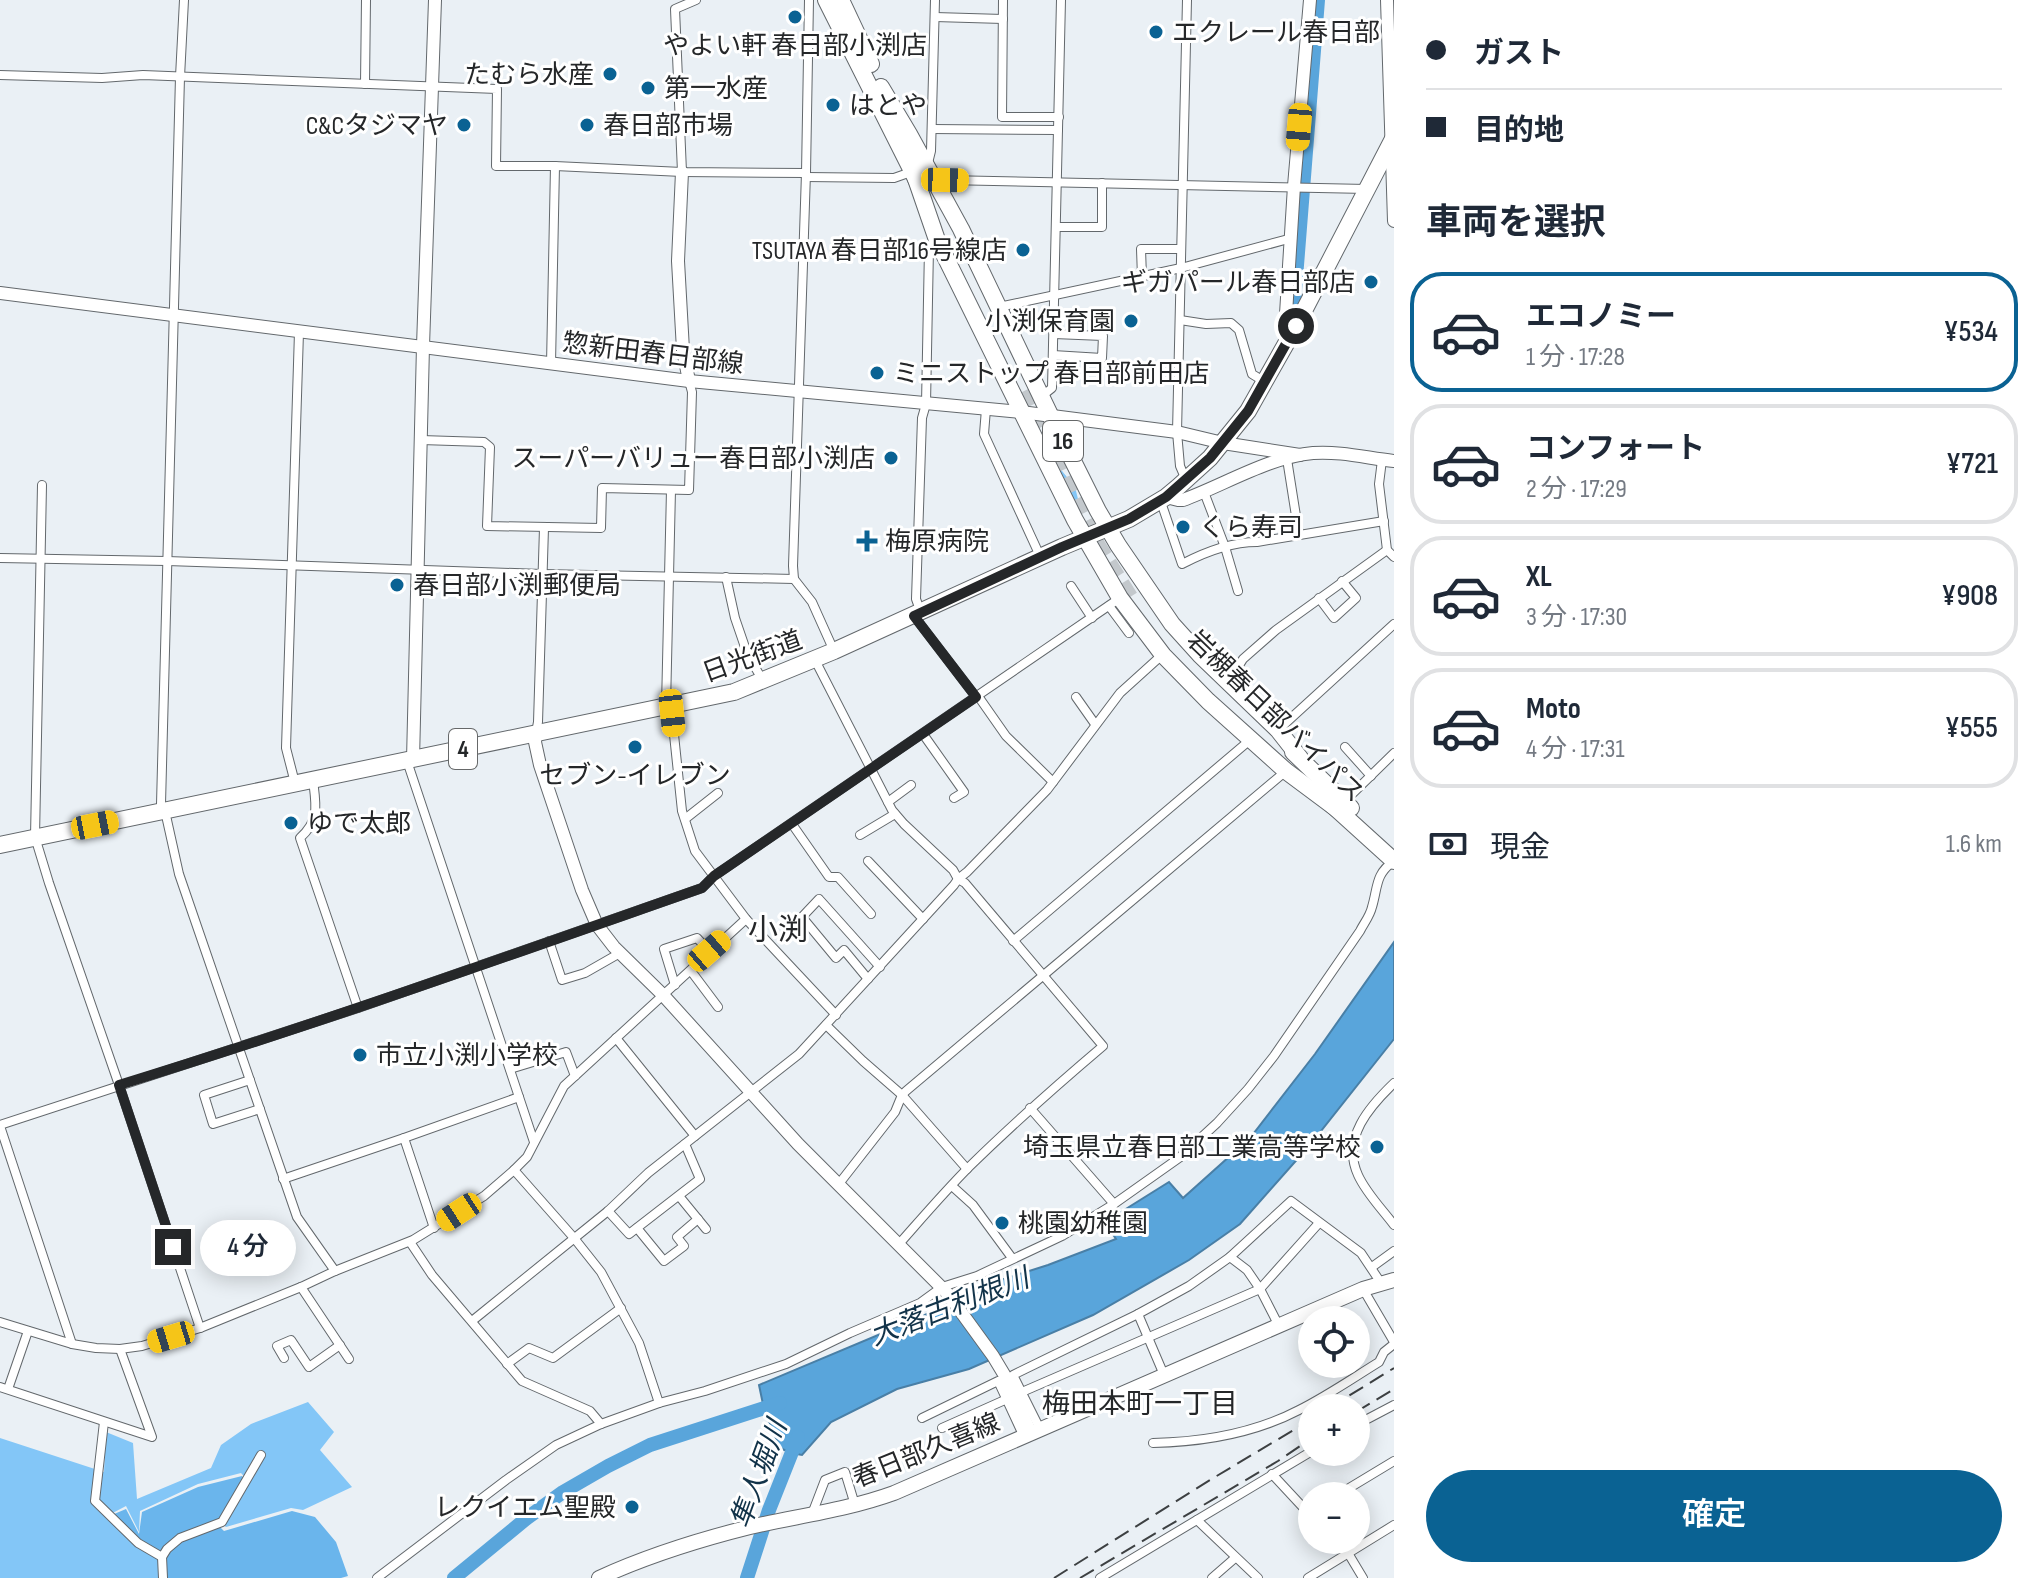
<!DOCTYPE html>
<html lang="ja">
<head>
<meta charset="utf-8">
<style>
	:root { --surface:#fff; --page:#f2f2f3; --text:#1f2937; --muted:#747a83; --line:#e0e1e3; --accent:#0a6293 }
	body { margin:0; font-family:"Sofia Sans Condensed","Noto Sans JP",sans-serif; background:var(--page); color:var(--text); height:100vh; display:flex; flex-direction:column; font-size:30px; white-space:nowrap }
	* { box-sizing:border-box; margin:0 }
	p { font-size:26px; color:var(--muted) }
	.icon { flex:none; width:44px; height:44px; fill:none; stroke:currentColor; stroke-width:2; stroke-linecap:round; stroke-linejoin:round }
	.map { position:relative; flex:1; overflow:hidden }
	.drawer { display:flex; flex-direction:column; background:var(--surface); width:640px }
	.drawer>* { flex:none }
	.top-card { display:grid; align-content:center; height:176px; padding:0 32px; background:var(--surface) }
	.buttons { position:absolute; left:1298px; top:1306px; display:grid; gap:16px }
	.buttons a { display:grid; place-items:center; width:72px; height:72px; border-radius:50%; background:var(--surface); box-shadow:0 4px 20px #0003; font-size:40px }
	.end { position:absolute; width:36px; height:36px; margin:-18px; border:10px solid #252729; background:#fff; box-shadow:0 0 0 4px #fff }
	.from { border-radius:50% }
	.bubble { position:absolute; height:56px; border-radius:28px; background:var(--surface); box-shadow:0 4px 20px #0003; font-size:26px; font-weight:600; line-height:56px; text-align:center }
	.car { position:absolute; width:24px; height:48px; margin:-24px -12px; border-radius:10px; box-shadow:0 0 6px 2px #0007; background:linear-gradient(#f5c518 24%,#345 0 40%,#f5c518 0 76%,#345 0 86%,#f5c518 0) }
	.top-card b { display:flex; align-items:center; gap:28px; height:76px; font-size:30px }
	.top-card b+b { border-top:2px solid var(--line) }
	.top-card i { width:20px; height:20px; background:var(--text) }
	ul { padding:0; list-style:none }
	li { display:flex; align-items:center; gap:24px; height:120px; margin:0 16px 12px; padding:0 16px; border:4px solid var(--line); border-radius:32px }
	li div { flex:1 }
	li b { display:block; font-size:30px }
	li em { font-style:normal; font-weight:600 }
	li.on { border-color:var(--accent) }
	li>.icon { width:72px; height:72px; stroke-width:1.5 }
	h2 { padding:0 32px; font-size:36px; line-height:96px }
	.pay { display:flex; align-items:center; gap:20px; height:88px; padding:0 32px; font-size:30px }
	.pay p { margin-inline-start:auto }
	.primary-button { display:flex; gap:16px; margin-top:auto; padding:16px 32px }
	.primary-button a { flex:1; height:92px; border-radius:48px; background:var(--accent); color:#fff; font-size:32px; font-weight:600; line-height:92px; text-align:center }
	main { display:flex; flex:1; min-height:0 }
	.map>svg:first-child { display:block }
</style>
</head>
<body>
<main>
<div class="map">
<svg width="1394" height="1578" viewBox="0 0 1394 1578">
	<rect width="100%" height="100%" fill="#eaf0f5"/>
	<g fill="#83c6f7">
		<polygon points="1039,434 1051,438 1055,443 1058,466 1075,487 1082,515 1078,517"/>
		<polygon points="308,1402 334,1432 320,1450 352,1487 303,1510 291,1508 226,1527 222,1524 250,1483 241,1473 198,1484 140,1511 139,1532 126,1506 105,1517 165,1560 166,1578 0,1578 0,1438 104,1472 106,1432 133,1443 137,1499 211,1468 221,1445 251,1424"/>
	</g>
	<polygon fill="#6ab5ec" points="242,1476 247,1482 218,1525 224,1531 292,1511 315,1517 336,1542 348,1576 341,1578 167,1578 165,1559 107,1517 126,1509 139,1534 142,1512 198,1487"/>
	<polygon fill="#59a5db" stroke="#497fa6" stroke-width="2" points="1394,942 1394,1039 1309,1146 1240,1224 1189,1260 1093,1315 969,1369 897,1389 831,1422 802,1455 791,1453 780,1448 764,1409 759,1385 921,1317 985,1285 1048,1265 1116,1239 1105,1222 1169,1182 1183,1198 1250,1138 1315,1054"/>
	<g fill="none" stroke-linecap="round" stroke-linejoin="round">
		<g stroke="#59a5db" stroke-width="14">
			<polyline points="1294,303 1318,0"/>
			<polyline points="454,1578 527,1518 563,1492 608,1466 650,1445 780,1403"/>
			<polyline points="747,1578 769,1510 798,1437"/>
		</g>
		<polyline stroke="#c3c8cc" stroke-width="16" stroke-dasharray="16 8" stroke-linecap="butt" points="1022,392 1092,536 1132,600"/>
		<defs>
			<g id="street">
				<polyline points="184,0 180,77 161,804 165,811 179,874 297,1217 335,1271"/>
				<polyline points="809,0 806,173 793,566 794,579 812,602 834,651"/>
				<polyline points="1003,0 1002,117 1059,117"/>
				<polyline points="935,17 1003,19"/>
				<polyline points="0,75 102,78 143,75 497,89 496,166 555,166 682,172 806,173"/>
				<polyline points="365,84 366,0"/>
				<polyline points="932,129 1058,130"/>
				<polyline points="928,163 931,151 935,0"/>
				<polyline points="682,172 675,9 696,0"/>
				<polyline points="806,177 894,178 911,172"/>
				<polyline points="936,183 945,180 1367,189"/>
				<polyline points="1057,227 1102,227 1102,183"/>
				<polyline points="1142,277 1141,249 1181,249"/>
				<polyline points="999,307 1181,268 1292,238"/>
				<polyline points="1180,320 1206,324 1231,323 1239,330 1252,374 1265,382"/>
				<polyline points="1053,355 1102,358 1103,336 1054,334"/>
				<polyline points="551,364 555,166"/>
				<polyline points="1042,396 1052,388 1061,0"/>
				<polyline points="986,409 984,434 1040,556"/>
				<polyline points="421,440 484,442 490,447 487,526 601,528 602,488 689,490 692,392 689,381"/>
				<polyline points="1287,459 1299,535"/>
				<polyline points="1382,460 1379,484 1387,550 1394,557"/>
				<polyline points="1186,480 1180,466 1177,432 1187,0"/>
				<polyline points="42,485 35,837 49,883 119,1085 200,1328"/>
				<polyline points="1204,492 1225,547 1238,591"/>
				<path d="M1159,501L1163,508L1182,564C1205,552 1231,542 1257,542L1384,521"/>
				<polyline points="0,558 167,561 542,574 794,579"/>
				<polyline points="726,577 735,618 747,653 763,681"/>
				<polyline points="1071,586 1092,618"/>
				<polyline points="1319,598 1334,618 1356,598 1342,581"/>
				<polyline points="1109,606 1129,633"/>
				<polyline points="921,613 916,599 922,418 926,404 929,248 937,240"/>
				<polyline points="914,616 976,697"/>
				<path d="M815,660L892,810L904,824L953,870L958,879L965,883L1103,1046C1057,1085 1013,1124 970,1166C945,1191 922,1218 899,1244"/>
				<polyline points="1228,683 1243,659 1276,630 1387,550"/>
				<polyline points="978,696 1006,736 1053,782"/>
				<polyline points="1076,697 1095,724"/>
				<polyline points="666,706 671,490"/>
				<polyline points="671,706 682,811 695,851 746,919 836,1015"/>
				<polyline points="1278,730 1394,624"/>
				<polyline points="536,733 538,722 544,528"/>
				<polyline points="923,734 964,792 954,798"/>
				<polyline points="1345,747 1371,776"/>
				<polyline points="407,761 534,1142"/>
				<path d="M313,780C316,805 320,820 300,838L358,1008"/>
				<polyline points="295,783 286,748 299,332"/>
				<polyline points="1345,801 1394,753"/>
				<polyline points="888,802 911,785"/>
				<polyline points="685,819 718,793"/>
				<polyline points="792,824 829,877 838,877 871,914"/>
				<polyline points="860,835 895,814"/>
				<polyline points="868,861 923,919"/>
				<polyline points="549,941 562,980 585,973 620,953"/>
				<polyline points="1013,941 1250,740"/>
				<polyline points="691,971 718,1007"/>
				<polyline points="868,979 844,950 836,958 802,917 819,899 880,967"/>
				<polyline points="675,985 664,949 697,938 709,951"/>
				<polyline points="826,1025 863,1061 902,1095 967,1169"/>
				<polyline points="616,1038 695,1136"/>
				<polyline points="510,1069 566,1052 575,1076"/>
				<polyline points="250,1080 204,1095 213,1124 260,1109"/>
				<path d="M1394,1083C1370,1106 1341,1138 1358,1175C1366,1193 1382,1209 1394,1225"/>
				<polyline points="1030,1108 1114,1204"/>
				<polyline points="0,1125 358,1008 702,888 714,876 1120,598"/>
				<polyline points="0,1126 72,1344"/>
				<polyline points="404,1138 434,1228"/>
				<polyline points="514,1170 574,1238 601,1272 639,1343 659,1403"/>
				<polyline points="283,1179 404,1138 519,1097"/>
				<polyline points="838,1185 895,1112 902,1095 906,1091 1286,771"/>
				<polyline points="952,1186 973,1205 1012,1258"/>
				<polyline points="679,1196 706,1229"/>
				<polyline points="608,1211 629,1234 700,1179 685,1144"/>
				<polyline points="637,1228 664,1261 684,1246 677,1237 698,1219"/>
				<polyline points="410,1242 432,1275 522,1381 590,1411 601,1424"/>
				<polyline points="1230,1257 1291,1201 1361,1253 1381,1283"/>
				<polyline points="1372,1267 1394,1251"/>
				<polyline points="301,1287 349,1359"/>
				<polyline points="1363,1289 1394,1342"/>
				<polyline points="472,1321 608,1211 648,1173 799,1054 954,885 958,879 967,872 1047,790 1120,693 1162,655"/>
				<polyline points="0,1322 72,1344 96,1348 120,1349 142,1346 200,1328 301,1287 335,1271 413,1240 484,1196 513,1171 527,1157 564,1086 746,919"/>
				<polyline points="284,1358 277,1346 291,1340 309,1367 340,1345"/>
				<polyline points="507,1364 529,1348 553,1358 621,1308"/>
				<polyline points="1164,1375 1138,1314 1189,1286 1230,1257 1247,1270 1260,1289 1279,1326"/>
				<polyline points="0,1387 152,1437 120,1349"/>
				<polyline points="8,1389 28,1331"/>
				<polyline points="1022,1392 1260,1289 1319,1223"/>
				<polyline points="922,1418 998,1381 1024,1437"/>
				<polyline points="104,1422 95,1501 138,1543 162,1557"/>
				<polyline points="1356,1425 1394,1405"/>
				<polyline points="942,1428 1007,1399"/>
				<polyline points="1040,1429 1013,1375 1138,1314"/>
				<path d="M1153,1443C1202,1442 1255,1433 1299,1410C1327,1396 1353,1378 1379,1362L1384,1352L1394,1344"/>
				<polyline points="1272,1474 1312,1517"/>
				<polyline points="1336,1496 1394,1461"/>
				<polyline points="812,1514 825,1480 845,1472 855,1505"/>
				<polyline points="1197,1520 1258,1578"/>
				<polyline points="1335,1540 1348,1553 1363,1578"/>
				<polyline points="163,1578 162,1557 167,1549 180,1538 222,1522 261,1455"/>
				<path d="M377,1578L506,1480L556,1445L601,1424L659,1403L705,1391L786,1364L850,1333L920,1303L942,1287L977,1276L1062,1236L1114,1204L1179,1158L1217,1123L1248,1089L1274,1056L1360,931C1364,923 1370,916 1372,907C1378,887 1375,874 1394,861"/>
				<polyline points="1100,1578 1312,1451"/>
				<polyline points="1212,1578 1235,1558"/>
				<polyline points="1308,1578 1394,1525"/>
			</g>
			<g id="secondary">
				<polyline points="1387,0 1394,221"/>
				<polyline points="682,172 678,261 683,350 689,381"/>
				<polyline points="0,293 689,381 1021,412 1177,432 1223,443 1300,455"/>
				<polyline points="1296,326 1286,314 1294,186 1310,0"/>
				<path d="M1166,497L1178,500H1183C1224,485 1269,457 1313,453C1340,451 1367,458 1394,461"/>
				<polyline points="536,733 535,742 540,765 582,890 597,925 614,947 663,995 798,1144 948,1294 993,1356 1005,1376 1031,1433"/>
				<polyline points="413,760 423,346 435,0"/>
			</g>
			<path id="primary" d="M599,1578C647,1556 698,1540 750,1527C798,1516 847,1510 894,1493L1363,1289L1394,1280"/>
			<g id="highway">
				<polyline points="826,0 920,187"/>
				<polyline points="841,0 871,64"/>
				<polyline points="881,87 909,134 961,229 1051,417 1098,511 1118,545 1172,624 1200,655 1278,730 1300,758"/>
				<polyline points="916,179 937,240 1075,520 1120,598 1163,655 1208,701 1286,771 1337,809"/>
				<polyline points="1293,752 1351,808"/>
				<polyline points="1330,803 1394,861"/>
				<polyline points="0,845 734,692 834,651 1062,547 1129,519 1166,497 1178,487 1210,458 1248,411 1296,326 1394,137"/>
			</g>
		</defs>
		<use href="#street" stroke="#63686c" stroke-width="10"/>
		<use href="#secondary" stroke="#63686c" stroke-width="14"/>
		<use href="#primary" stroke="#63686c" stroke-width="16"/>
		<use href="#highway" stroke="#63686c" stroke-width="18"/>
		<use href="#street" stroke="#fff" stroke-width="8"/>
		<use href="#secondary" stroke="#fff" stroke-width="12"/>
		<use href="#primary" stroke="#fff" stroke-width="14"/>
		<use href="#highway" stroke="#fff" stroke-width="16"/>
		<g stroke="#3d4042" stroke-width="2" stroke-dasharray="16 8" stroke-linecap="butt">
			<polyline points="1329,1408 1394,1368"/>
			<polyline points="1356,1412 1394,1389"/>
			<polyline points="1054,1578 1210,1480 1312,1419"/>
			<polyline points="1080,1578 1278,1461 1312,1438"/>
		</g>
	</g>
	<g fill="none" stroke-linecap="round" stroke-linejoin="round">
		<path stroke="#252729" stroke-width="10" d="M173,1247L119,1085C315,1025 508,956 702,888L714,876L976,697L914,616L1062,547L1129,519L1166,497L1210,458L1248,411L1296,326"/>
	</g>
	<g fill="#0a6293" stroke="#fff" stroke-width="3">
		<circle cx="795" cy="17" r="8"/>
		<circle cx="1156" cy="32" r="8"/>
		<circle cx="610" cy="74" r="8"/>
		<circle cx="648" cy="88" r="8"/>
		<circle cx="833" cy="105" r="8"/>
		<circle cx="464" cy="125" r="8"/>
		<circle cx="587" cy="125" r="8"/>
		<circle cx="1023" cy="250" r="8"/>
		<circle cx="1371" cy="282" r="8"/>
		<circle cx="1131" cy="321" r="8"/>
		<circle cx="877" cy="373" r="8"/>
		<circle cx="891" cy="458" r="8"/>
		<circle cx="1183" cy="527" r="8"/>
		<path d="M863 529h8v8h8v8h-8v8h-8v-8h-8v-8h8z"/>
		<circle cx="397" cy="585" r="8"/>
		<circle cx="635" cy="747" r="8"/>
		<circle cx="291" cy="823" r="8"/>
		<circle cx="360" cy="1055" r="8"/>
		<circle cx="1377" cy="1147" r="8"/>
		<circle cx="1002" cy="1223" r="8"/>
		<circle cx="632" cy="1507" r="8"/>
	</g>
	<g text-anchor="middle" stroke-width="6" stroke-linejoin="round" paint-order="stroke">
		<g fill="#fff" stroke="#666869" stroke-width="2">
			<rect x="1043" y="421" width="40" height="40" rx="6"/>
			<rect x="449" y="729" width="28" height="40" rx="6"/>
		</g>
		<g font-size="24" font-weight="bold" fill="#252729">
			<text x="1063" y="449">16</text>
			<text x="463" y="757">4</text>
		</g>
		<g font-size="26" fill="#252729" stroke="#fff" text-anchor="start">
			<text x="1172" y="41">エクレール春日部</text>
			<text x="795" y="54" text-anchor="middle">やよい軒 春日部小渕店</text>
			<text x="594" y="83" text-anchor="end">たむら水産</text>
			<text x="664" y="97">第一水産</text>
			<text x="849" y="114">はとや</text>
			<text x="448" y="134" text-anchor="end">C&amp;Cタジマヤ</text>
			<text x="603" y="134">春日部市場</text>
			<text x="1007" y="259" text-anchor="end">TSUTAYA 春日部16号線店</text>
			<text x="1355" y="291" text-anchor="end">ギガパール春日部店</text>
			<text x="1115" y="330" text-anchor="end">小渕保育園</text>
			<text x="893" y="382">ミニストップ 春日部前田店</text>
			<text x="875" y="467" text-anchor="end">スーパーバリュー春日部小渕店</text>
			<text x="1199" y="536">くら寿司</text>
			<text x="885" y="550">梅原病院</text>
			<text x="413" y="594">春日部小渕郵便局</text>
			<text x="635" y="784" text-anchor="middle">セブン-イレブン</text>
			<text x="307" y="832">ゆで太郎</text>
			<text x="376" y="1064">市立小渕小学校</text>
			<text x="1361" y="1156" text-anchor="end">埼玉県立春日部工業高等学校</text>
			<text x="1018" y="1232">桃園幼稚園</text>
			<text x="616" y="1516" text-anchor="end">レクイエム聖殿</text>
		</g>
		<g font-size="26" fill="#252729" stroke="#fff">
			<text transform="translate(653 353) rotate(7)" y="9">惣新田春日部線</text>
			<text transform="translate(752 656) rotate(-20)" y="9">日光街道</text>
			<text transform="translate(1276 716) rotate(44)" y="9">岩槻春日部バイパス</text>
			<text transform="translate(926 1450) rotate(-22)" y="9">春日部久喜線</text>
		</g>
		<g font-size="28" font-style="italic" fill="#123349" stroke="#fff">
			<text transform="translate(949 1306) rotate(-21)" y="10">大落古利根川</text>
			<text transform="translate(758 1474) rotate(-70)" y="10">隼人堀川</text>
		</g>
		<g font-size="28" fill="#252729" stroke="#fff">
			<text x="1140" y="1413">梅田本町一丁目</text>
		</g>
		<g font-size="30" fill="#252729" stroke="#fff">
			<text x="778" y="940">小渕</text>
		</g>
	</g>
</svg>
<div class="buttons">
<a><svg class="icon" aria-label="locate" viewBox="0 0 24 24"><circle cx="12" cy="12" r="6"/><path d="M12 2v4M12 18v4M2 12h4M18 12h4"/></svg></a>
<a>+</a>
<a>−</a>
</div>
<i class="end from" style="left:1296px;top:326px"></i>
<i class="end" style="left:173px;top:1247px"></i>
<div class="bubble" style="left:200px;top:1220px;width:96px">4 分</div>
<i class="car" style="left:1299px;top:127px;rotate:185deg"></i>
<i class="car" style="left:945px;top:180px;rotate:91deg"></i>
<i class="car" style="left:672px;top:713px;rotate:174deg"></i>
<i class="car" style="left:95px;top:825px;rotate:79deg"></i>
<i class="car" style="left:709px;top:951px;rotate:49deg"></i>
<i class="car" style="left:459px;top:1212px;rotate:237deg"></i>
<i class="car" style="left:171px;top:1337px;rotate:253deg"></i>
</div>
<section class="drawer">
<div class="top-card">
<b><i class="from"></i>ガスト</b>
<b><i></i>目的地</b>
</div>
<h2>車両を選択</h2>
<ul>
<li class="on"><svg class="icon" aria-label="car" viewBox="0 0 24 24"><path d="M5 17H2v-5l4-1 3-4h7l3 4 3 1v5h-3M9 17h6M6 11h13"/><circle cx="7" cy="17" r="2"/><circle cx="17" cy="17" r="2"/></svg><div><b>エコノミー</b><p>1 分 · 17:28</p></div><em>¥534</em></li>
<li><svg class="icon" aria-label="car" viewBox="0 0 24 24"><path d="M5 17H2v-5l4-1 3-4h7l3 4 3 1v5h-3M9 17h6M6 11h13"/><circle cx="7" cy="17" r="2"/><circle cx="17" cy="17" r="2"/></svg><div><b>コンフォート</b><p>2 分 · 17:29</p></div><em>¥721</em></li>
<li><svg class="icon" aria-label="car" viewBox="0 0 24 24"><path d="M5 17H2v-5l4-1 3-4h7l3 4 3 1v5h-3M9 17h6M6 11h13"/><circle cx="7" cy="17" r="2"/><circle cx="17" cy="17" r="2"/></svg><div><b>XL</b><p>3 分 · 17:30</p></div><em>¥908</em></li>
<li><svg class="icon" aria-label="car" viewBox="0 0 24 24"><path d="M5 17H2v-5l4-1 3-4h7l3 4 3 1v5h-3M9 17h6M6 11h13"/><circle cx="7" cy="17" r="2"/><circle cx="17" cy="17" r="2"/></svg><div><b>Moto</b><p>4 分 · 17:31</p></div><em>¥555</em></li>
</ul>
<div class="pay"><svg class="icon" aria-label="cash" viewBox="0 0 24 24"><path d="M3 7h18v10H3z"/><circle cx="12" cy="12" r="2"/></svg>現金<p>1.6 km</p></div>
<div class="primary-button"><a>確定</a></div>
</section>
</main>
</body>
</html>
